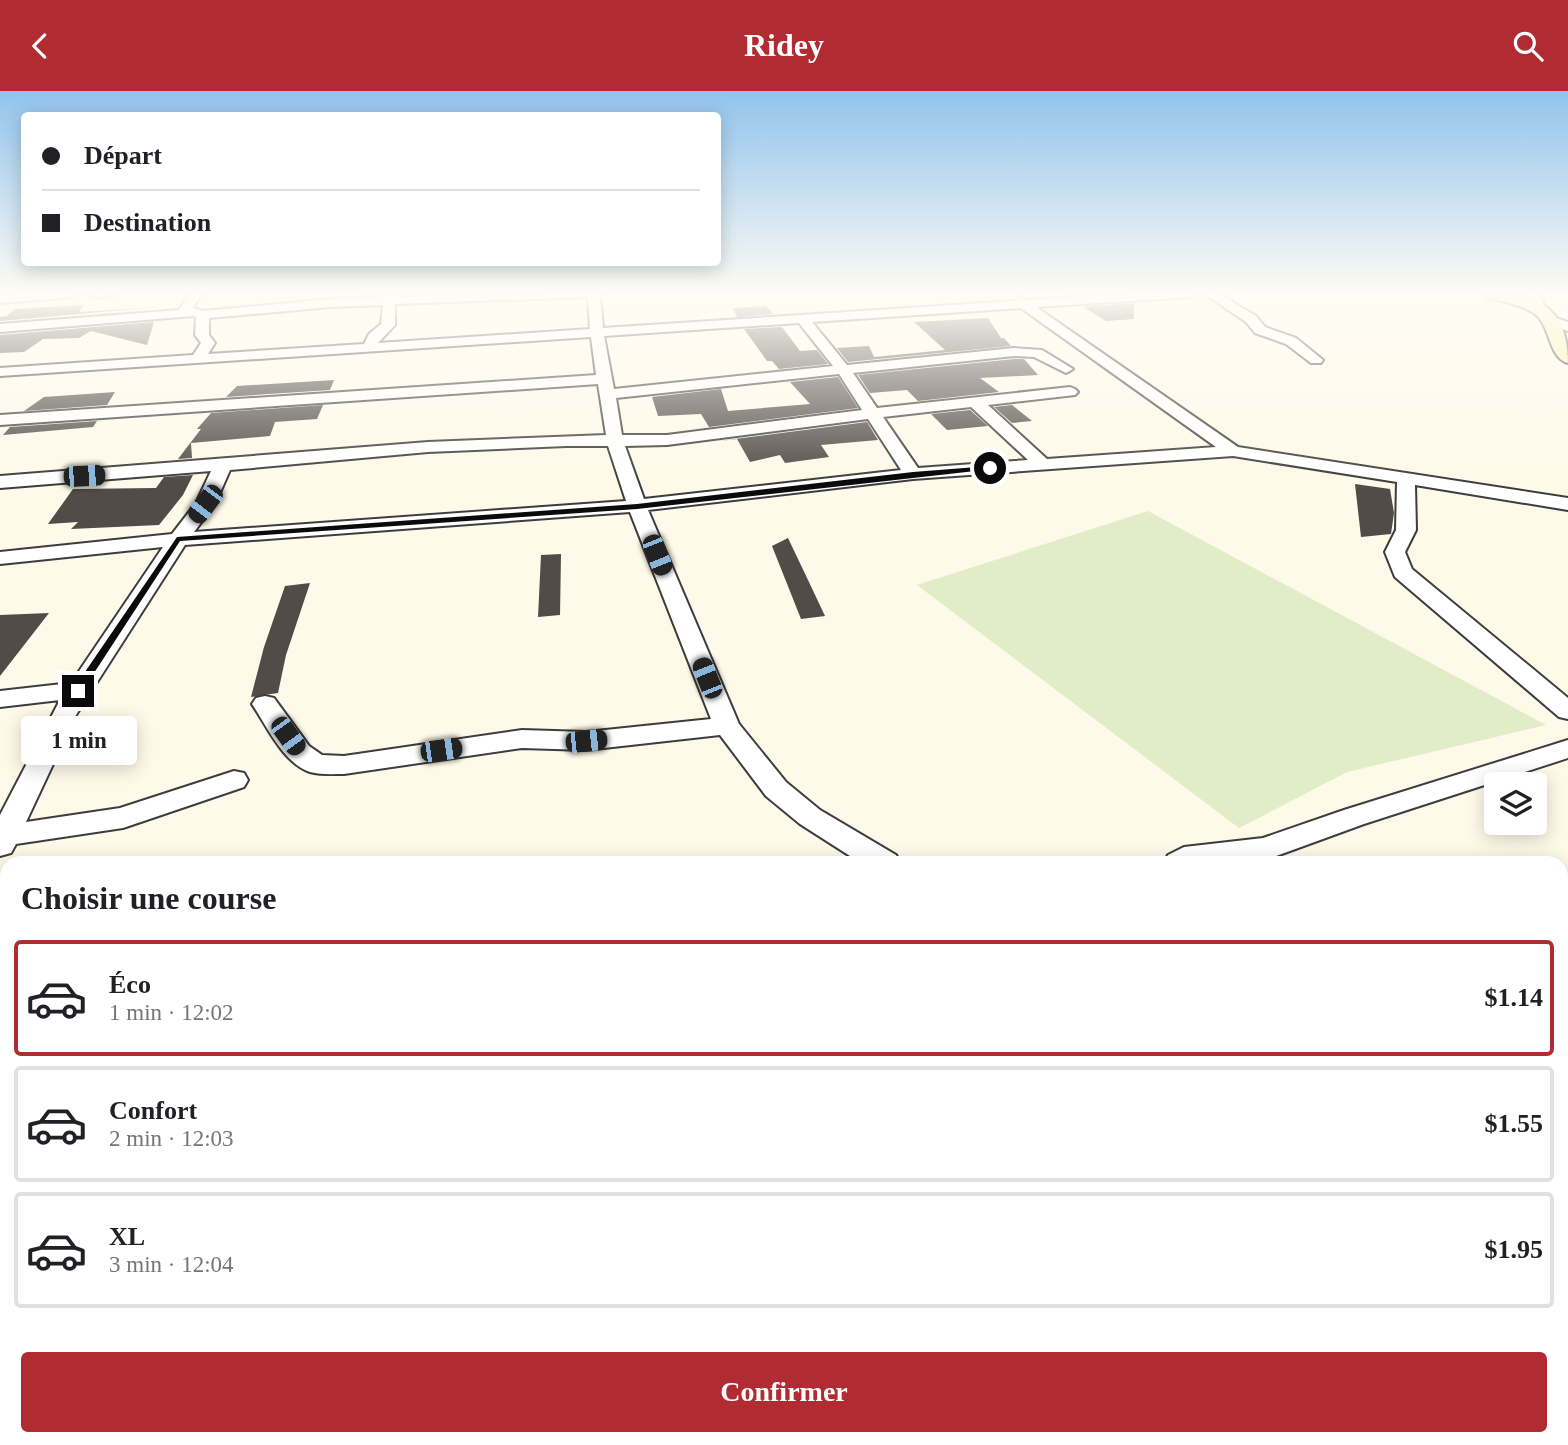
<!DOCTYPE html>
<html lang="fr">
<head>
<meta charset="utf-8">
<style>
	:root { --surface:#fff; --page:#f6f6f6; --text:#202124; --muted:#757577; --line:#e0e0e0; --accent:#b12b33 }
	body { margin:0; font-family:"Times New Roman",serif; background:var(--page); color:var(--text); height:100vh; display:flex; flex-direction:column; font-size:26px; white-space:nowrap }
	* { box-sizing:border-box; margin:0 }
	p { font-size:23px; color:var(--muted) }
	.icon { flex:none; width:38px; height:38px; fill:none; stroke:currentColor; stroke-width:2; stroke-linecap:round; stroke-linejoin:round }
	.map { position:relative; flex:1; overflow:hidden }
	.side { position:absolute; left:0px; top:765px; width:1568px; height:590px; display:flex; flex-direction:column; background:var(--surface); border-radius:21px 21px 0 0; box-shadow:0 4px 18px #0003 }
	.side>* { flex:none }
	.top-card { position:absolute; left:21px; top:21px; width:700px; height:154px; border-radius:7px; box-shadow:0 4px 18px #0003; display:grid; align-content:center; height:154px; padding:0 21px; background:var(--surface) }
	.tools { position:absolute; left:1484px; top:681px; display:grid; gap:14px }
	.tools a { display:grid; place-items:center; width:63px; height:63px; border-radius:7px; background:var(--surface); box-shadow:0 4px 18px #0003; font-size:35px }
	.end { position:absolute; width:32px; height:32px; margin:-16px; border:9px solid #0a0a0a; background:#fff; box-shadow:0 0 0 4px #fff }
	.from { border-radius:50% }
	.bubble { position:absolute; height:49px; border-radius:7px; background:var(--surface); box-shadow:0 4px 18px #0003; font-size:23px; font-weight:800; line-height:49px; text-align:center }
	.car { position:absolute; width:21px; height:42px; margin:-21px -10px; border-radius:9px; box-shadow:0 0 5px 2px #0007; background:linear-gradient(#222 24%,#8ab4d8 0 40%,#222 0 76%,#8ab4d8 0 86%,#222 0) }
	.top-card b { display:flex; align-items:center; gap:24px; height:66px; font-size:26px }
	.top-card b+b { border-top:2px solid var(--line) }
	.top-card i { width:18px; height:18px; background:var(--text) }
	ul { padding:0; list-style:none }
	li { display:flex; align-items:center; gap:21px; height:116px; margin:0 14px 10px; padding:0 7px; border:4px solid var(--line); border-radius:7px }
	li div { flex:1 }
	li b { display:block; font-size:26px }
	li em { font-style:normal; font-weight:800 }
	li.on { border-color:var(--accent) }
	li>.icon { width:63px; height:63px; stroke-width:1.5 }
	h2 { padding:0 21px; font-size:32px; line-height:84px }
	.cta { display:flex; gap:14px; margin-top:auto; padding:14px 21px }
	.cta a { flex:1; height:80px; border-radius:7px; background:var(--accent); color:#fff; font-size:28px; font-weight:800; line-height:80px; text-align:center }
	header { display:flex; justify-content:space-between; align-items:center; height:91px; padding:0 21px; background:var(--accent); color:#fff; font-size:32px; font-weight:800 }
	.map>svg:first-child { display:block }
</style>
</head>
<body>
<header><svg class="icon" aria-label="back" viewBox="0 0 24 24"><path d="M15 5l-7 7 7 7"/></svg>Ridey<svg class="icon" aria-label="search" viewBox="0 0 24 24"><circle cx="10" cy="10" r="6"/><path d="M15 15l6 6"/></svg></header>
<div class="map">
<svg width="1568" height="1354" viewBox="0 0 1568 1354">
	<rect width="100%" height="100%" fill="#fef9e8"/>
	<polygon fill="#e0edc6" points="1148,420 1546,634 1347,681 1239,737 917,494"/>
	<g fill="#524b47">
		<polygon points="1134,212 1134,228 1106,230 1083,216"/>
		<polygon points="84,214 79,221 158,216 0,230 0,226 7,225 15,218"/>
		<polygon points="766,215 773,223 737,226 733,217"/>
		<polygon points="988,227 1001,247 1004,247 1011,255 848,271 837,257 869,255 874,266 945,259 914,231"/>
		<polygon points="154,231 147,254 91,240 79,247 43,248 24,261 0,262 0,244"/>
		<polygon points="782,236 800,260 817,259 828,273 779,278 772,270 767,270 744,238"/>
		<polygon points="1014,268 1024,268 1038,284 980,287 999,301 918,310 907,299 870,302 858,284"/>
		<polygon points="838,286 858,317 709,336 701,323 658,325 652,306 721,298 728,320 810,313 790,291"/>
		<polygon points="334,289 330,299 226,306 237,295"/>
		<polygon points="115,301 107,314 24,320 44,306"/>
		<polygon points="323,314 317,328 275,331 270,345 191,352 192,367 178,368 201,338 197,338 211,322"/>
		<polygon points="1012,314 1032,330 1012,332 994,316"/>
		<polygon points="970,319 988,335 947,339 931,323"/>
		<polygon points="97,330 93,336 3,344 10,336"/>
		<polygon points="867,331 878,349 821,354 829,366 785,372 780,364 750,371 737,348 719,350"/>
		<polygon points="193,384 183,404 159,434 71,438 78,431 48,433 73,398 156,397 164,386"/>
		<polygon points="1355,393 1390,398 1394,422 1391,443 1361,446"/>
		<polygon points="788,447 808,489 825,525 801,528 772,455"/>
		<polygon points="561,463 560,524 538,526 541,464"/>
		<polygon points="310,492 286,564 278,602 251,606 264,556 285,495"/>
		<polygon points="49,522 0,585 0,524"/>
	</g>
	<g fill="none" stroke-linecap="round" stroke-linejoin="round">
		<defs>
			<g id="street">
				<polygon points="31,202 79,202 73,206 0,212 0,204"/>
				<path d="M86,202H115C109,208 92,208 86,202Z"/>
				<path d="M190,202H202L193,217L203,220L331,208L384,206L386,202H398L397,206L604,202L600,205L603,237L1014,210L1020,207L1026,209L1141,202H1199L1193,206L1036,216L1238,356L1568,407V419L1415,394L1416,439L1405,461L1412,478L1568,607V628L1559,626L1395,486L1385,461L1396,439L1397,391L1233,365L913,388L648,419L739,633L786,691L820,719L896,764L900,772H861L800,733L766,705L720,644L586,659L522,657L344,683C333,683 321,684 310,681C283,672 267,635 252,613L256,607L265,605L274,607L309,655L322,664L344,665L522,639L586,641L711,628L630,421L185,454L76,624L26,731L120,717L234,680L244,682L248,689L244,696L123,737L16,753L11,762L0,765V724L60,609L0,616V600L71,592L163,456L0,473V461L172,443L196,412L211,380L0,397V385L428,351L606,344L598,293L0,334V324L596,284L591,246L0,285V277L193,264L201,252L195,244L196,226L193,225L0,241V233L179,219ZM588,206L590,238L378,252L395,234V213ZM383,214L381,233L369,243L364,253L208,263L215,252L209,244V227L331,216ZM1021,217L1216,356L1047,368L988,314L1075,304L1078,301L1075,298L1070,296L877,317L853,282L1014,265L1034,266L1066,282L1073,278L1042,259L1014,257L847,274L812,231ZM799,232L833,275L614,298L604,245ZM839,283L862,319L667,344H622L616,307ZM971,316L1028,369L918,377L883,326ZM868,328L901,379L644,408L625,355L667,354ZM566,355H608L626,410L194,441L215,413L230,379L428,361Z"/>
				<polygon points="1203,202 1217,202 1256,225 1265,236 1296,247 1323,269 1321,272 1311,272 1286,253 1255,242 1246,231"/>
				<polygon points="1526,202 1538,202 1546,218 1544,221 1536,221"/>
				<polygon points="1550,225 1568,231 1568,240 1545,232 1545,226"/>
				<polygon points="1568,649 1568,667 1364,733 1268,768 1253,772 1164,772 1168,764 1184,756 1263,747 1344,719"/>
				<polygon points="1561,1020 1568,1022 1568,1060 1561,1058"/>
				<polygon points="7,1271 7,1319 0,1321 0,1273"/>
			</g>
			<path id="secondary" d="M1484,202C1536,202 1568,215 1568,272C1548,267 1551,234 1534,222C1522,214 1500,210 1486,206Z"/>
		</defs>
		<use href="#street" stroke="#3d3d3d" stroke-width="4"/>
		<use href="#secondary" stroke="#2c2c2c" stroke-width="4"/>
		<use href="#street" fill="#fff" fill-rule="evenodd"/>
		<use href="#secondary" fill="#faf0a6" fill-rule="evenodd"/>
	</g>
	<linearGradient id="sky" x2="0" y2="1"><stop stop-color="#91c3ec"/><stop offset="0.52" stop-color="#fffcf5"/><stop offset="1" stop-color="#fffcf5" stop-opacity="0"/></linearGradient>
	<rect width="1568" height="391" fill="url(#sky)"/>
	<polygon fill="#0a0a0a" points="990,375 993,378 637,418 180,450 81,602 72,600 177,446 637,413 913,381"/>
</svg>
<div class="tools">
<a><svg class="icon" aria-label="layers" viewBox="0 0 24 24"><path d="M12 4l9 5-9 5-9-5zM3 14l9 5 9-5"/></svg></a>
</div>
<i class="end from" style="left:990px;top:377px"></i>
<i class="end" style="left:78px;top:600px"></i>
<div class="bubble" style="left:21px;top:625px;width:116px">1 min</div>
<i class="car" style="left:84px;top:385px;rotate:87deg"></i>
<i class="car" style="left:205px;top:413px;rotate:217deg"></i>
<i class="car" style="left:657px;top:464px;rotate:158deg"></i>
<i class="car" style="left:707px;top:587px;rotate:338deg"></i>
<i class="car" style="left:288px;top:645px;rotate:144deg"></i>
<i class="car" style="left:586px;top:650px;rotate:84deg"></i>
<i class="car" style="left:441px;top:659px;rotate:82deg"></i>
<div class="top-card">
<b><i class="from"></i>Départ</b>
<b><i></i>Destination</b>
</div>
<section class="side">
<h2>Choisir une course</h2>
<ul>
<li class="on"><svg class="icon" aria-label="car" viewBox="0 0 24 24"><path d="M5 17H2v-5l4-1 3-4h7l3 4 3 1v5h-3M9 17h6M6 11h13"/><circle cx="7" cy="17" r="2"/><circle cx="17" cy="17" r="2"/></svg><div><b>Éco</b><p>1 min · 12:02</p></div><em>$1.14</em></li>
<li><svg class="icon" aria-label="car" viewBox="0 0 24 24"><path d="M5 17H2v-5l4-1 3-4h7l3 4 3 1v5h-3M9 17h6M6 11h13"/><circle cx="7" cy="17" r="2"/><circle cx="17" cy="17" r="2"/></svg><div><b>Confort</b><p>2 min · 12:03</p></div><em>$1.55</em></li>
<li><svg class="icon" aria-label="car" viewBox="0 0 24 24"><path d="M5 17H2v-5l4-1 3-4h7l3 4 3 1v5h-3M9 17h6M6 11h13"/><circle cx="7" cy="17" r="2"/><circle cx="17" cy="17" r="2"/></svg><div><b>XL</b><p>3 min · 12:04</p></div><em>$1.95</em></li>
</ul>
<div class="cta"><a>Confirmer</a></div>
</section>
</div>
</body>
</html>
